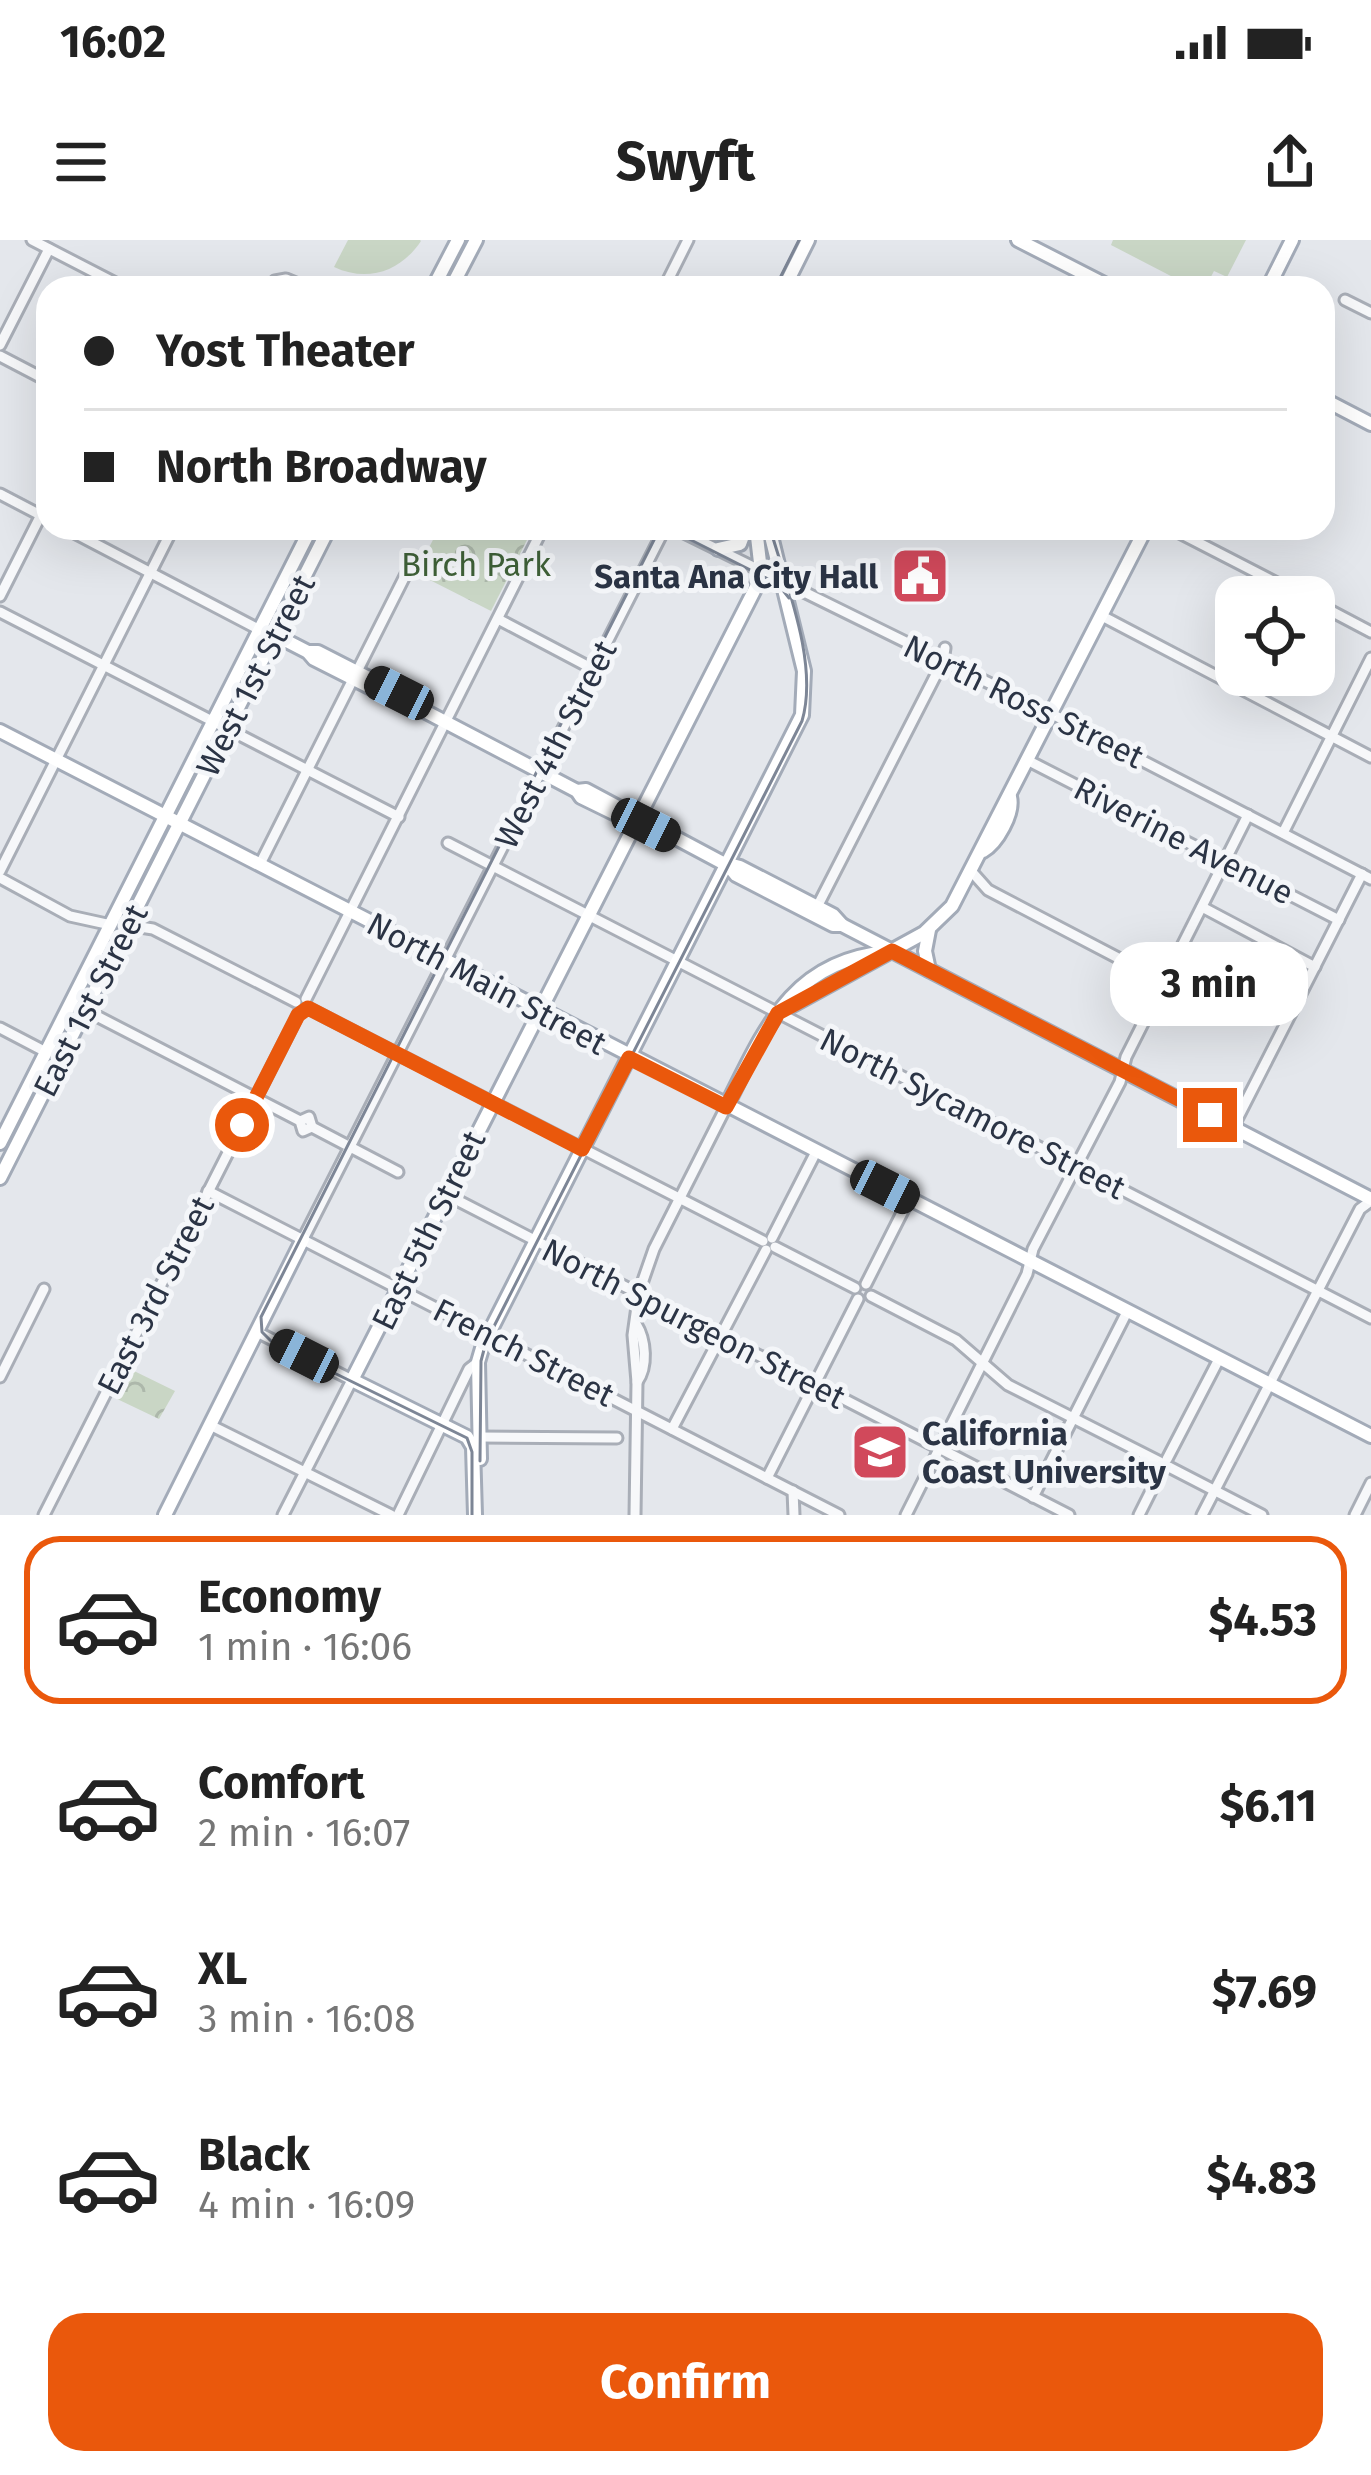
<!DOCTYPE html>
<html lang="en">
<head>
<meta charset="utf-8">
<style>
	:root { --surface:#fff; --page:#f6f6f6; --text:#222; --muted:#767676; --line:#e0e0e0; --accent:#ea580c }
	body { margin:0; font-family:"Fira Sans",sans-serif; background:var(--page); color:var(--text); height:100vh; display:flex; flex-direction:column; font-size:45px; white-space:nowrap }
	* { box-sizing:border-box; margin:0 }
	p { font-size:39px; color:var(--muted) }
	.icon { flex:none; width:66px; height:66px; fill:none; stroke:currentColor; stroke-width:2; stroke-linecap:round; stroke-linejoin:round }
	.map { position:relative; height:1275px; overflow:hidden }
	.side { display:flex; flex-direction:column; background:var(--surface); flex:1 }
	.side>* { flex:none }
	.guide { position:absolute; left:36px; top:36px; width:1299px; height:264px; border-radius:36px; box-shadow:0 12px 48px #0002; display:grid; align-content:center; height:264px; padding:0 48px; background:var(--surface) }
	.controls { position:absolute; left:1215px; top:336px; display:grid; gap:24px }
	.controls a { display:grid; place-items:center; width:120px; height:120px; border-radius:24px; background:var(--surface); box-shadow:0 12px 48px #0002; font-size:60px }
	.end { position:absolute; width:54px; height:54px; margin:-27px; border:15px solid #ea580c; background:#fff; box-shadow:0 0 0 6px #fff }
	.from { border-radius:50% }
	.bubble { position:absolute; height:84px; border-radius:36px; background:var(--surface); box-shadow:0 12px 48px #0002; font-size:39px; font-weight:700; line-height:84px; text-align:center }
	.car { position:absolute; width:36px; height:72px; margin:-36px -18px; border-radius:15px; box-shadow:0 0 9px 3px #0007; background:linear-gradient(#222 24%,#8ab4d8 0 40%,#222 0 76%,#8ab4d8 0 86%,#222 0) }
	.guide b { display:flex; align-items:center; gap:42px; height:114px; font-size:45px }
	.guide b+b { border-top:3px solid var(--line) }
	.guide i { width:30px; height:30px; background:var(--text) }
	ul { padding:21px 0 0; list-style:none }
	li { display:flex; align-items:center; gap:36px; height:168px; margin:0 24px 18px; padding:0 24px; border:6px solid transparent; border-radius:36px }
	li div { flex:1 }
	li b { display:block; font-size:45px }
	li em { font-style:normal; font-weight:700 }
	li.on { border-color:var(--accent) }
	li>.icon { width:108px; height:108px; stroke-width:1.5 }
	.button { display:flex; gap:24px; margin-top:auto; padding:24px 48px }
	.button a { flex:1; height:138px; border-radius:36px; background:var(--accent); color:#fff; font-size:48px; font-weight:700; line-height:138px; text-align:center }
	.status { display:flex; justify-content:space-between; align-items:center; height:84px; padding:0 60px; background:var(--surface); direction:ltr }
	.status svg { height:33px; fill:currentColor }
	header { display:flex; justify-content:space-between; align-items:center; height:156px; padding:0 48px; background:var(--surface); font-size:54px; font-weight:700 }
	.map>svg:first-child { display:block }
</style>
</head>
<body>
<div class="status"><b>16:02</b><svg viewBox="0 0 49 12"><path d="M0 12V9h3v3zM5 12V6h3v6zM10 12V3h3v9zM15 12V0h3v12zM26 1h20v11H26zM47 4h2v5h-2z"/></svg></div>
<header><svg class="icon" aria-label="menu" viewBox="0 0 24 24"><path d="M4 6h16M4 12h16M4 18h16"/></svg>Swyft<svg class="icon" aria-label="share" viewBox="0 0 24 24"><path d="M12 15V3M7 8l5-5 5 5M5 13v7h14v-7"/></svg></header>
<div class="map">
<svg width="1371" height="1275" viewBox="0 0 1371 1275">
	<defs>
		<pattern id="forest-crowns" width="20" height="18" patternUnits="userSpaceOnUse" patternTransform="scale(3)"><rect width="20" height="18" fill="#c9d6c5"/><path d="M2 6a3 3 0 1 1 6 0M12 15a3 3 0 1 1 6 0" fill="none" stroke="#adb8ab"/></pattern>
	</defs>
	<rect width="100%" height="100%" fill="#e4e7ec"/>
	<g fill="#c9d6c5">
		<path d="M348,0H420L421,1C401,31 368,43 334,27Z"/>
		<polygon points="1113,0 1246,0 1227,37 1214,31 1205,48 1194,48 1111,5"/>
	</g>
	<g fill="url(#forest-crowns)">
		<polygon points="439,288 533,288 491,371 416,333"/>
		<polygon points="130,1129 175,1151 159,1179 115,1158"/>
	</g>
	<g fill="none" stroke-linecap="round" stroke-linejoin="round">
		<defs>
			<g id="minor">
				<polyline points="32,0 125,48"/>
				<polyline points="272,48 275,41 286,39 298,44 296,48"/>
				<polyline points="664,48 688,0"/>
				<polyline points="1345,60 1371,73"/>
				<polyline points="0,105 49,9"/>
				<polyline points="0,116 48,141"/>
				<polyline points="0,254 48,279"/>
				<polyline points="65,288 264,392"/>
				<polyline points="674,288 1052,474 1371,639"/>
				<polyline points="1170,288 1304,357"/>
				<polyline points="0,356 48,261"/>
				<polyline points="1314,362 1371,392"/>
				<polyline points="0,372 399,577"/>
				<polyline points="1102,376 1371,517"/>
				<polyline points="498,379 593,429"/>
				<polyline points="1029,521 1339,680"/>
				<polyline points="1283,593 1371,418"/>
				<polyline points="448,603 1371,1078"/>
				<polyline points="260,624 407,332"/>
				<polyline points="0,631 173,288"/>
				<polyline points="972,632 988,650 1164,742"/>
				<polyline points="0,638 70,676 111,685"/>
				<polyline points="817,667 943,421 945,408"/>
				<polyline points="1202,667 1315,727"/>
				<polyline points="127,685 153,689 296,762"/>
				<polyline points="306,759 543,288"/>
				<polyline points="308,768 763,1001"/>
				<polyline points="85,770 300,881 309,877 312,887 303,891 300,881"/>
				<polyline points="0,788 46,812"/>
				<polyline points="312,887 398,932"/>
				<polyline points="1233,887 1362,634"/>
				<polyline points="208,951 839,1275"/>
				<polyline points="447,955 1069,1275"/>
				<polyline points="772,998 816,912"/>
				<polyline points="303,999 665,288"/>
				<polyline points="775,1007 855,1048"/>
				<polyline points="866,1044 909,959"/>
				<polyline points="871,1056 956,1100 1008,1145 1160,1222"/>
				<path d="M636,1084C646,1100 648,1127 637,1142"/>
				<polyline points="257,1092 352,1140 283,1275"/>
				<polyline points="0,1137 44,1049"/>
				<polyline points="210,1185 391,1275"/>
				<polyline points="672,1189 766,1010"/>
				<polyline points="480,1197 617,1198"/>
				<polyline points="1167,1219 1219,1119"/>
				<polyline points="1169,1227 1262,1275"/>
				<polyline points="767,1238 858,1059"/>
				<polyline points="793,1251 794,1275"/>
				<polyline points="1033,1257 1127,1072"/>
				<polyline points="44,1275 300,771"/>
				<polyline points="398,1275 469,1129 478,1122"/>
				<polyline points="635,1275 637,1142 633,1095 639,1052 654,1009 726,867"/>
				<polyline points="906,1275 1027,1034 1033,1009 1120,842 1126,817 1248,575"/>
				<polyline points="1139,1275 1162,1229"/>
				<polyline points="1202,1275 1360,969 1371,961"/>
				<polyline points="1355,1275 1371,1243"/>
			</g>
			<g id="major">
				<polyline points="1018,0 1112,48"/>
				<polyline points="433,48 458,0"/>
				<polyline points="451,48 476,0"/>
				<polyline points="784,48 808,0"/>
				<polyline points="1268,48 1292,0"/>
				<polyline points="1323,159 1371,184"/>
				<polyline points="718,309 740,304 746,288"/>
				<polyline points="275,395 308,412 314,419 403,464 411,464 577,551 581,557 626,579 637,580"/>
				<polyline points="308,412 318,412 406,457 411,464"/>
				<polyline points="0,491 1371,1196"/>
				<polyline points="577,551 586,550 721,622 740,627 833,675 842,685"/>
				<path d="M983,611C997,603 1014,573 1010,557"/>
				<polyline points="728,625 736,635 833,685 842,685 1371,959"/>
				<polyline points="929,690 925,711 929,730"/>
				<polyline points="778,773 924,693 952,666 1146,288"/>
				<path d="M726,867C764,791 791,720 888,712"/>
				<polyline points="0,903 311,288"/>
				<polyline points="0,938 329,288"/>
				<polyline points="480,1219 478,1122 483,1105 802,475 804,431 769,288"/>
				<polyline points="165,1275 303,999"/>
				<polyline points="475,1275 473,1207 467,1197 352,1140 757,345 761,331 756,288"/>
			</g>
		</defs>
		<use href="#minor" stroke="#a9aeb7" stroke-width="15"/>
		<use href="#major" stroke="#a3abb8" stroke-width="18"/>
		<use href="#minor" stroke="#f7f8fa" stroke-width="9"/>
		<use href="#major" stroke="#fff" stroke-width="12"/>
		<g stroke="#7d8696" stroke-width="3">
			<polyline points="775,48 799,0"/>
			<polyline points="675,288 683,296 778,344 789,358"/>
			<path d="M480,1221L481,1121L486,1102L802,481C819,424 786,344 770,288"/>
			<polyline points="472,1275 472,1212 467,1198 273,1103 262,1092 261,1077 660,288"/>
		</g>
	</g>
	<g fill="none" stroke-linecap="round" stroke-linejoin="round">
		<polyline stroke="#ea580c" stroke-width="15" points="242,885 298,775 308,768 582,909 629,818 726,867 778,773 892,711 1210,875"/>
	</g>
	<defs>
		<symbol id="civic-square" viewBox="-11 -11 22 22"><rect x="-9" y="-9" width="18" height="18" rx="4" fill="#d1495b" stroke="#f4f6f9"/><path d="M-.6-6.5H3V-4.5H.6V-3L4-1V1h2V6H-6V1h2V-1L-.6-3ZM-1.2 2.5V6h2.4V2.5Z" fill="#fff"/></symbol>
		<symbol id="university-square" viewBox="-11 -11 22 22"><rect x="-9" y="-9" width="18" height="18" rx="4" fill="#d1495b" stroke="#f4f6f9"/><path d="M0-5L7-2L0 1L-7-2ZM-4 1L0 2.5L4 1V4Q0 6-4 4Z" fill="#fff"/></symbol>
	</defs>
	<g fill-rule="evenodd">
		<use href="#civic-square" x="887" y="303" width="66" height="66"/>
		<use href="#university-square" x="847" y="1179" width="66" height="66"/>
	</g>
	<g text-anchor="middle" stroke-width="10" stroke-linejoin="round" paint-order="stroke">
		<g font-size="33" fill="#3f6138" stroke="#f4f6f9">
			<text x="476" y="336">Birch Park</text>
		</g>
		<g font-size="33" font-weight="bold" fill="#2b3445" stroke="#f4f6f9" text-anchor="end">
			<text x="878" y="348">Santa Ana City Hall</text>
			<text x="922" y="1205" text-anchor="start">California<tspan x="922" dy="38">Coast University</tspan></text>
		</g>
		<g font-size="33" fill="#2b3445" stroke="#f4f6f9">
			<text transform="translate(255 435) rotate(-63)" y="12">West 1st Street</text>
			<text transform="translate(1024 461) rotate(26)" y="12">North Ross Street</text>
			<text transform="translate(555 504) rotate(-63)" y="12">West 4th Street</text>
			<text transform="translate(1184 600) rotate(27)" y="12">Riverine Avenue</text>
			<text transform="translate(487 743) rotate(28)" y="12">North Main Street</text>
			<text transform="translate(90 760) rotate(-63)" y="12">East 1st Street</text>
			<text transform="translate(973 873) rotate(27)" y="12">North Sycamore Street</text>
			<text transform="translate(428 990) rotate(-64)" y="12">East 5th Street</text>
			<text transform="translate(155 1055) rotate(-63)" y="12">East 3rd Street</text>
			<text transform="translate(694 1083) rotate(27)" y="12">North Spurgeon Street</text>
			<text transform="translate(524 1112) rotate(27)" y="12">French Street</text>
		</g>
	</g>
</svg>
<div class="controls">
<a><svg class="icon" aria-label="locate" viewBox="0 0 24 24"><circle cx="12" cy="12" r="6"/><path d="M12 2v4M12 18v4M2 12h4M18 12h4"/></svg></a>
</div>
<i class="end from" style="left:242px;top:885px"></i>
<i class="end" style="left:1210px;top:875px"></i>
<div class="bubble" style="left:1110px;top:702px;width:198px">3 min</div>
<i class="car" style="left:399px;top:453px;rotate:297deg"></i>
<i class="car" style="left:646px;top:585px;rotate:117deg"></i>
<i class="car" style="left:885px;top:947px;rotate:117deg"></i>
<i class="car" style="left:304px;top:1116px;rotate:297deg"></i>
<div class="guide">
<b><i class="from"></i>Yost Theater</b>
<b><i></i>North Broadway</b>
</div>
</div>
<section class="side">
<ul>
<li class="on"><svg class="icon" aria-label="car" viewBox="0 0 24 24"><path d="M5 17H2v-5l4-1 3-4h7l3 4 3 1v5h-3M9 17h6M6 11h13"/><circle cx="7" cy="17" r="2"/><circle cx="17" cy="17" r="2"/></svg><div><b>Economy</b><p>1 min · 16:06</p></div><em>$4.53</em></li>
<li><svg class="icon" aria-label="car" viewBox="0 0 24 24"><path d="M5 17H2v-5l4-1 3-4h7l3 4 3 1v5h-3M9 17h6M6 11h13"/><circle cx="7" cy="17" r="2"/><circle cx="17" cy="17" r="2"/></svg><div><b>Comfort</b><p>2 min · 16:07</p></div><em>$6.11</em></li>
<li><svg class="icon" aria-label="car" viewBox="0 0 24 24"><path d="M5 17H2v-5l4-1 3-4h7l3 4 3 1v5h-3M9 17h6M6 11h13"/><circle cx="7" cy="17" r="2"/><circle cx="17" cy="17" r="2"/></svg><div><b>XL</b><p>3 min · 16:08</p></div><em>$7.69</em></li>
<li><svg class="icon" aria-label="car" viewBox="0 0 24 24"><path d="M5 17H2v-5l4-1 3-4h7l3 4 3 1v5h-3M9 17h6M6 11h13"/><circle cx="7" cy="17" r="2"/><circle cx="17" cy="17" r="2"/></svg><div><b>Black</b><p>4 min · 16:09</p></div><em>$4.83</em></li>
</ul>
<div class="button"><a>Confirm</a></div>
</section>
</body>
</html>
